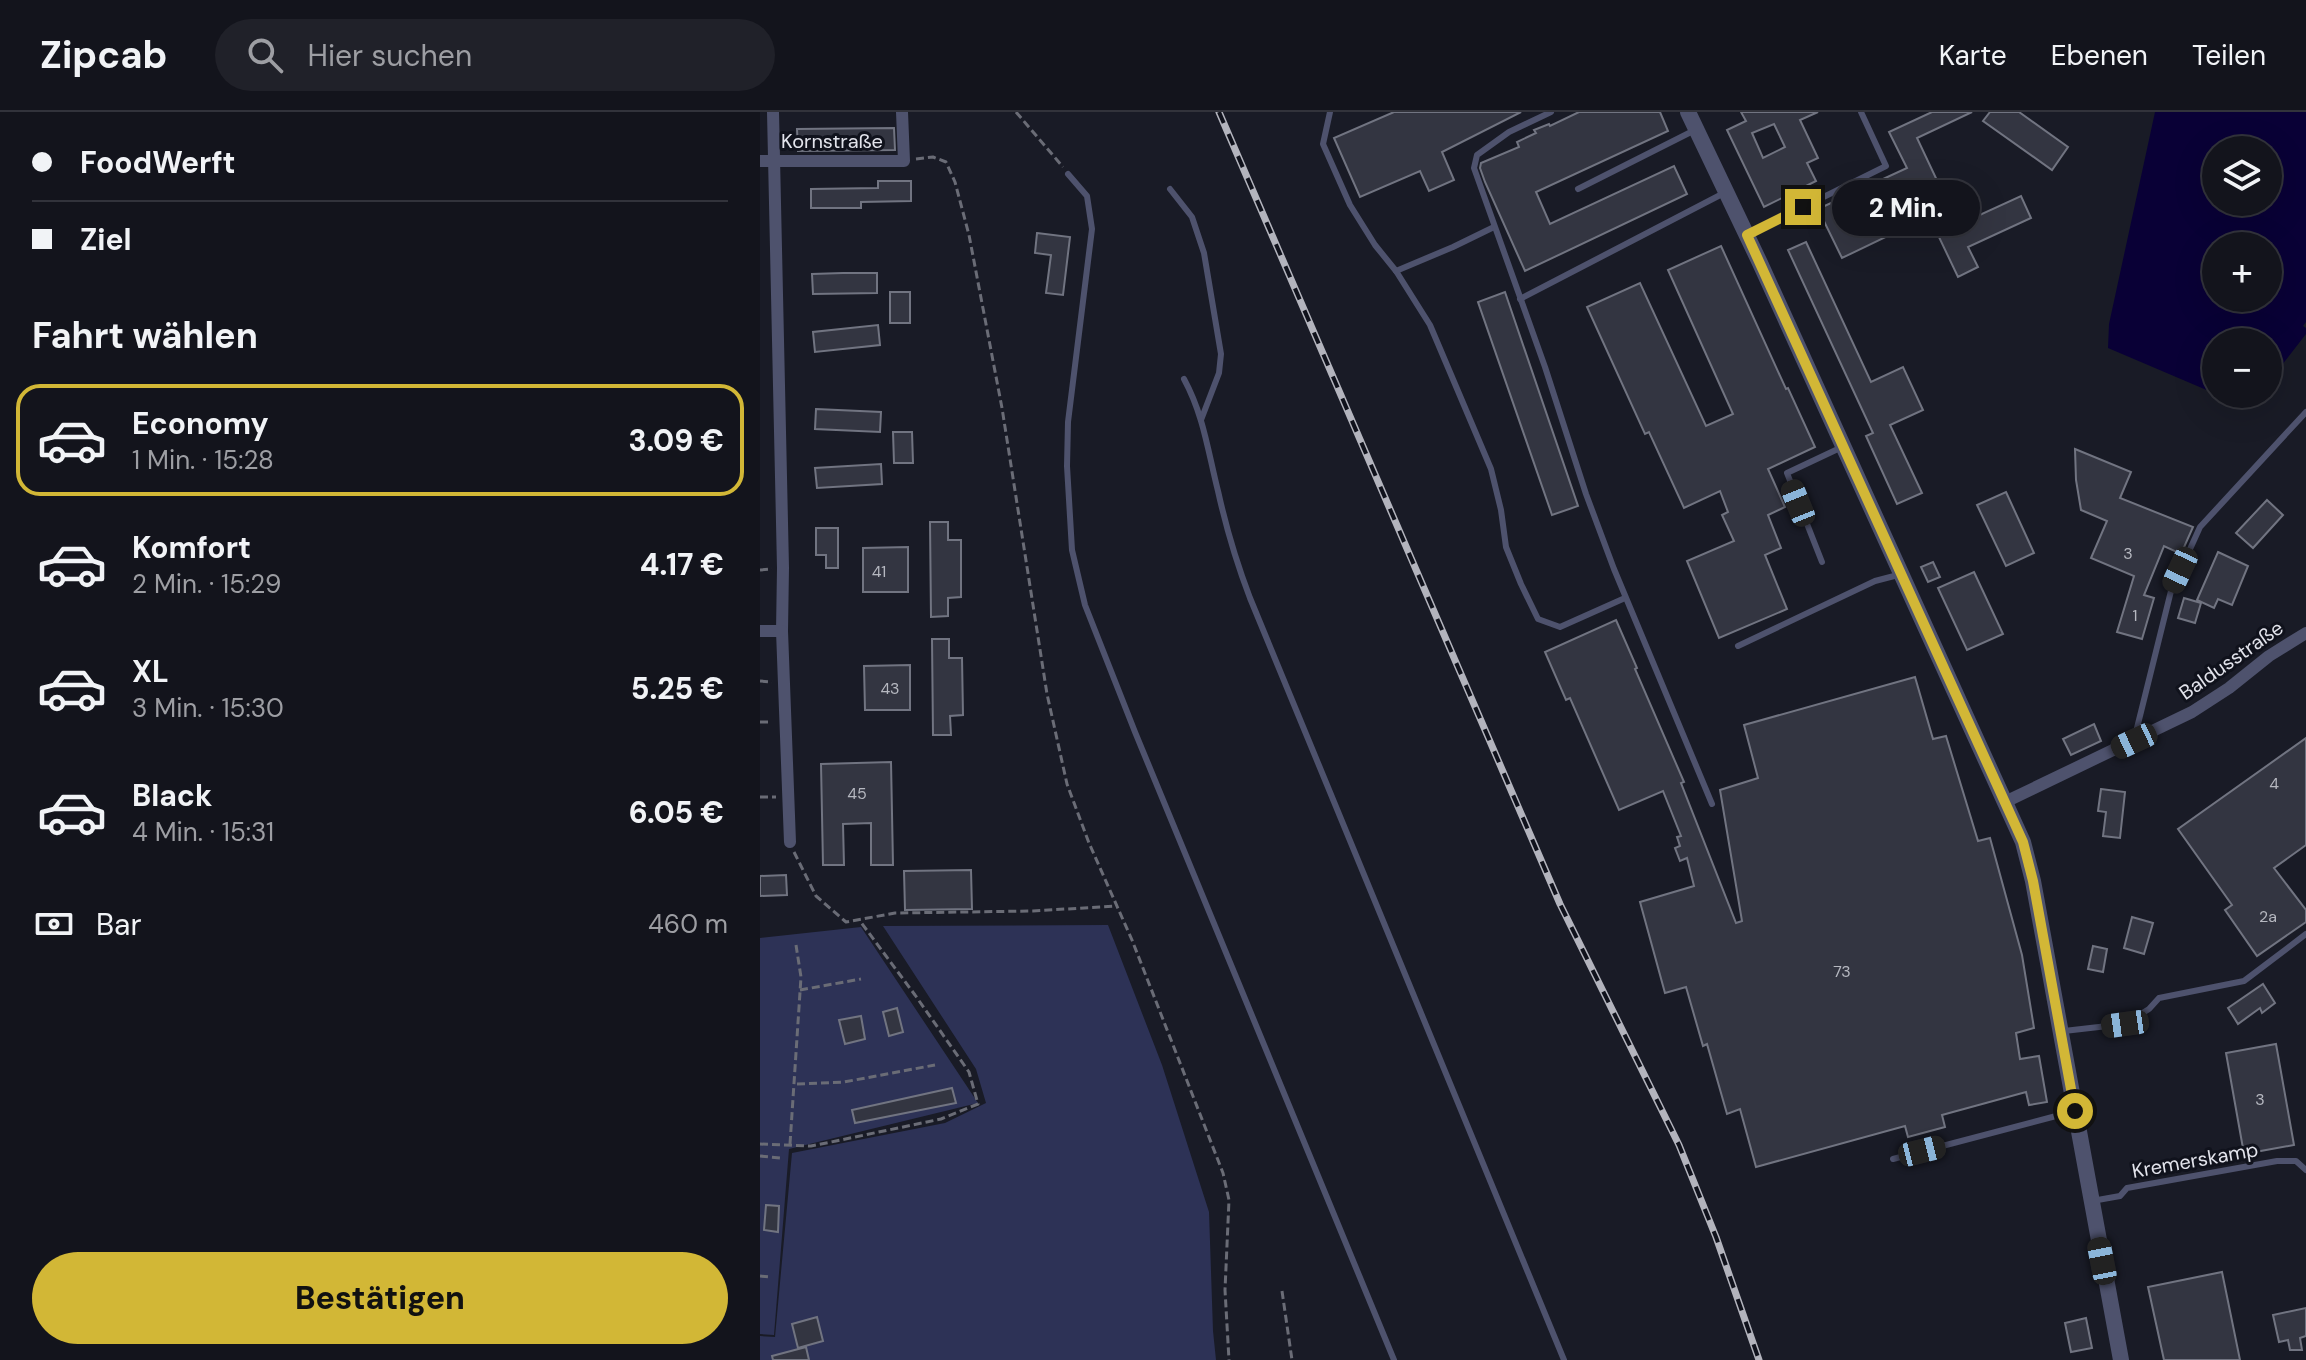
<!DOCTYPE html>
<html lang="de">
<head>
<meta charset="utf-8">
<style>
	:root { --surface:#13141c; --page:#202129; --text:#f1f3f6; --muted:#9d9ea3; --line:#32333b; --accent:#d2b736 }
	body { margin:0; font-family:"DM Sans",sans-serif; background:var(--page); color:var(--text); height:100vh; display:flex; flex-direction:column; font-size:30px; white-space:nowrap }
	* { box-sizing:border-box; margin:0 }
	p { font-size:26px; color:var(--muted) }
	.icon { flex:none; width:44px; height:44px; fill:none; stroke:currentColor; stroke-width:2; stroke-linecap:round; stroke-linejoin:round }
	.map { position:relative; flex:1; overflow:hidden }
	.panel { display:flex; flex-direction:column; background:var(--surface); width:760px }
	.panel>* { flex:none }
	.banner { display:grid; align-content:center; height:176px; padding:0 32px; background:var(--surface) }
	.buttons { position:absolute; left:1442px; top:24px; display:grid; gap:16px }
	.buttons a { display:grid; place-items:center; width:80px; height:80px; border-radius:50%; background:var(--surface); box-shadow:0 8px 32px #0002,0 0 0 2px var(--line); font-size:40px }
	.end { position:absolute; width:36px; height:36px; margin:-18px; border:10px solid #d2b736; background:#111; box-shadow:0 0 0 4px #111 }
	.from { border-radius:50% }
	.bubble { position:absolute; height:56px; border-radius:28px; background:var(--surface); box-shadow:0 8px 32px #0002,0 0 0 2px var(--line); font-size:26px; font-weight:800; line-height:56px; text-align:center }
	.car { position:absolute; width:24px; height:48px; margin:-24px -12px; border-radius:10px; box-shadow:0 0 6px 2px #0007; background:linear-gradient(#222 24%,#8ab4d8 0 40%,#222 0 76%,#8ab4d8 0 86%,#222 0) }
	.banner b { display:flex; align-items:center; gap:28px; height:76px; font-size:30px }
	.banner b+b { border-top:2px solid var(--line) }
	.banner i { width:20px; height:20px; background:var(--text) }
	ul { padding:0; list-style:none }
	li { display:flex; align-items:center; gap:24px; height:112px; margin:0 16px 12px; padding:0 16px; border:4px solid transparent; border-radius:24px }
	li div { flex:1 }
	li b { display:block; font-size:30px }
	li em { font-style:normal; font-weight:800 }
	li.selected { border-color:var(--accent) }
	li>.icon { width:72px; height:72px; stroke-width:1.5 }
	h2 { padding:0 32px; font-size:36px; line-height:96px }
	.pay { display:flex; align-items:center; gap:20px; height:88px; padding:0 32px; font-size:30px }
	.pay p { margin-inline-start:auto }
	.button { display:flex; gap:16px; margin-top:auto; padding:16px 32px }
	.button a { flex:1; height:92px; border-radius:48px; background:var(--accent); color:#111; font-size:32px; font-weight:800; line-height:92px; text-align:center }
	header { display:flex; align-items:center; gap:48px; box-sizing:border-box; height:112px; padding:0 40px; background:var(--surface); border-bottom:2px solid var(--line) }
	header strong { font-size:38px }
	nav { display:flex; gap:44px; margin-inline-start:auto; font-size:28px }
	.search { width:560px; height:72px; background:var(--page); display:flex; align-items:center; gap:20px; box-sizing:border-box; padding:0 28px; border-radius:44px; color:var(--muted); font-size:30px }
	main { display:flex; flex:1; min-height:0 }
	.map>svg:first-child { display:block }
</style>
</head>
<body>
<header>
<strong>Zipcab</strong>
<div class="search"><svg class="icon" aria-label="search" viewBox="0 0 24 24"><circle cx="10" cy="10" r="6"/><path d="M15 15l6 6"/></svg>Hier suchen</div>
<nav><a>Karte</a><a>Ebenen</a><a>Teilen</a></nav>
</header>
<main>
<section class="panel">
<div class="banner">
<b><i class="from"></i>FoodWerft</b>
<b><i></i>Ziel</b>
</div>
<h2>Fahrt wählen</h2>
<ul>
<li class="selected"><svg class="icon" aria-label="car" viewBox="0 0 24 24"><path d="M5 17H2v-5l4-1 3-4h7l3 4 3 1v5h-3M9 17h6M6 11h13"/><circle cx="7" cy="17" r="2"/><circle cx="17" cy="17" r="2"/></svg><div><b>Economy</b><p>1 Min. · 15:28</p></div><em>3.09 €</em></li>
<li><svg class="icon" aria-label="car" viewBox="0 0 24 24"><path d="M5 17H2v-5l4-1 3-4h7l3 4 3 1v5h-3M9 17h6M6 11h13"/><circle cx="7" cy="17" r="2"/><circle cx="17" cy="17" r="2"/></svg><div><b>Komfort</b><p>2 Min. · 15:29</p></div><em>4.17 €</em></li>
<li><svg class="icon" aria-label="car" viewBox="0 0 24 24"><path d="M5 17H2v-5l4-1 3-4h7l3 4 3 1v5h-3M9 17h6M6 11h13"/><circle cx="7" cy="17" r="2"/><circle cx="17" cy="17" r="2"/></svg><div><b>XL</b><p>3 Min. · 15:30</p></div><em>5.25 €</em></li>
<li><svg class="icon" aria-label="car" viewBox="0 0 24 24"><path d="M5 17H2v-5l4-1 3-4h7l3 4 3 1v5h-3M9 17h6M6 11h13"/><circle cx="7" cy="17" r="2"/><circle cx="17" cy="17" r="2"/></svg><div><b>Black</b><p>4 Min. · 15:31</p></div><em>6.05 €</em></li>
</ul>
<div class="pay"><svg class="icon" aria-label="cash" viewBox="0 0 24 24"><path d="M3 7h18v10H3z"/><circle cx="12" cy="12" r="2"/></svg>Bar<p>460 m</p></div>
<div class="button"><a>Bestätigen</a></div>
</section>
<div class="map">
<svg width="1546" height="1248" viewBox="0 0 1546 1248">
	<rect width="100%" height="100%" fill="#191b26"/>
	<g fill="#2d3256">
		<polygon points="348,813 402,953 449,1100 453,1219 456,1248 0,1248 0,1224 15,1225 32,1041 185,1011 226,991 216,957 123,814"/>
		<polygon points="101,815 218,991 29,1037 14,1223 0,1222 0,826"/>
	</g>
	<path fill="#090036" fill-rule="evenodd" d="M1395,0H1546V210L1543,214L1546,216V222L1508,271V230H1456V282L1348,236L1349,212ZM1456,38H1508V90H1456ZM1456,134H1508V186H1456Z"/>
	<g fill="#333541" stroke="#717481" stroke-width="2" fill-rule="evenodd">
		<polygon points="634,0 761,0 682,40 694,68 669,79 660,59 600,85 574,26"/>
		<polygon points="819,0 900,0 908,19 776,80 790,112 914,54 927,82 765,159 725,70 720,56 721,51 759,35 757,30 776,21 774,18 789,12 790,14"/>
		<path d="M981,0H1058L1040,8L1058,46L1047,51L1056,69L1004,95L967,18L986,9ZM1014,12L1025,35L1003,46L992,21Z"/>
		<polygon points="1172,0 1212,0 1157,26 1198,113 1261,84 1271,106 1208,135 1218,155 1198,165 1169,104 1082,146 1058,97 1147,56 1129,20"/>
		<polygon points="1230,0 1259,0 1308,35 1292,58 1223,9"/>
		<polygon points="134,16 135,38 38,39 37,17"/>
		<polygon points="118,69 151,69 151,89 101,90 101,96 51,96 51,77 118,76"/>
		<polygon points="277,121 310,125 303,183 286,181 291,143 275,141"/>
		<polygon points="1046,130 1111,270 1143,255 1163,298 1130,313 1162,381 1137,392 1106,324 1113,321 1028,138"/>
		<polygon points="961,134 1026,277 1028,276 1055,335 1008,357 1025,395 1008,403 1021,436 1005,443 1027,497 959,526 927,449 974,429 962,403 968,400 960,379 924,396 889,320 885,322 827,195 880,171 946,314 973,302 908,158"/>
		<polygon points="83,161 117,161 117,181 53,182 52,162"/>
		<rect x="130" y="180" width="20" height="31"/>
		<polygon points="745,180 818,394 792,403 718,190"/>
		<polygon points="118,213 120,233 55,240 53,220"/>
		<polygon points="56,297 121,300 120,320 55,317"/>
		<polygon points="133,320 152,320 153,351 134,351"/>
		<polygon points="1315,337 1371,360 1360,386 1433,415 1421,442 1404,434 1384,483 1394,486 1382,527 1357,520 1374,464 1331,446 1347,409 1321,398 1316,368"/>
		<polygon points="121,352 122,372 57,376 55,356"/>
		<polygon points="1246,380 1274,441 1246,454 1217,393"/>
		<polygon points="1507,388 1523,403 1493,436 1476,421"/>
		<polygon points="170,410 188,410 188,428 201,428 201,485 188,486 188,504 171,505"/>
		<polygon points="56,416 78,416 78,456 66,456 66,443 56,443"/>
		<polygon points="148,435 148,480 103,480 103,436"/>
		<polygon points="1458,440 1488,454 1472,493 1458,487 1454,496 1437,488"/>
		<polygon points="1173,450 1180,465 1168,470 1161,455"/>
		<polygon points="1214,460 1243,522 1207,538 1178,476"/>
		<polygon points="1424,486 1441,491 1435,511 1418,506"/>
		<polygon points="856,508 877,556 875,557 924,670 921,671 976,811 982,809 960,678 998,666 984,613 1155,565 1173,627 1186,624 1218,729 1230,726 1262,843 1274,916 1256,921 1260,947 1279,944 1287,990 1269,993 1266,980 1182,1003 1185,1015 1148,1025 1145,1014 996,1055 980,997 967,1002 947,932 943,934 926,875 905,881 880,790 934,774 927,746 920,749 915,736 920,734 917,725 921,724 903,679 859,698 810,586 806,588 785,540"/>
		<polygon points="172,527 189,527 189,546 202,546 203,603 190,604 191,623 173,623"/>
		<polygon points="150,553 150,598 105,598 104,554"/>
		<polygon points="1334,612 1341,629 1311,643 1303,627"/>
		<polygon points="1546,626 1546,733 1514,756 1546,798 1546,810 1497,844 1465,798 1472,793 1418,717"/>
		<polygon points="131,650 133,753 111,753 111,711 83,712 84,753 63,753 61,652"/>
		<polygon points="1341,677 1365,680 1360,726 1343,724 1346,700 1338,699"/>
		<polygon points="211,758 212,797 145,798 144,759"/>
		<polygon points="26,763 27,783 0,784 0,764"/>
		<polygon points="1372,805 1393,811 1384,842 1364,836"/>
		<polygon points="1333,834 1347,837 1343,860 1328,857"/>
		<polygon points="1503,872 1515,891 1502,901 1500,896 1478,912 1468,896"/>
		<polygon points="137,896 143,920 129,924 123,900"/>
		<polygon points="101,904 105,927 85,932 79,908"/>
		<polygon points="1516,932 1534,1033 1484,1042 1466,941"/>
		<polygon points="192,976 196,991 95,1011 92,998"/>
		<polygon points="6,1093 19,1094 18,1120 4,1118"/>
		<polygon points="1462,1160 1480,1248 1404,1248 1388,1175"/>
		<polygon points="1546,1196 1546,1224 1540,1226 1542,1238 1530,1238 1528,1228 1519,1230 1513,1203"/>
		<polygon points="57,1205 63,1229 38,1236 32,1212"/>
		<polygon points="1326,1206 1332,1236 1311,1240 1305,1211"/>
		<polygon points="46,1235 49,1248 13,1248 12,1244"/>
	</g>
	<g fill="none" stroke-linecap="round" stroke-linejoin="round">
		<g stroke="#6a6c76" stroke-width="3" stroke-dasharray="8 4" stroke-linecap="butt">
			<polyline points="256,0 303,55"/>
			<polyline points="156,47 173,45 186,50 195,70 209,123 242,296 287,582 307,672 329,731 372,828 463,1061 469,1088 465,1178 469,1248"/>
			<polyline points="0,458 12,457"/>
			<polyline points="0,569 12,570"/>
			<polyline points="0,610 12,610"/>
			<polyline points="0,685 16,685"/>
			<polyline points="34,740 56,784 86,810 135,801 273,799 356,794"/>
			<polyline points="40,878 101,867"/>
			<polyline points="37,972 84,970 175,953"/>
			<polyline points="0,1032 51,1034 76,1029 181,1007 218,992 209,960 155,883 100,809"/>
			<polyline points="30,1032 41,865 36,833"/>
			<polyline points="0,1044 21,1046"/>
			<polyline points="0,1164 10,1165"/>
			<polyline points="522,1179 532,1248"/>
		</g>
		<g stroke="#4e526d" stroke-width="6">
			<polyline points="570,0 563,32 590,93 615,133 636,159 693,135 734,115"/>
			<polyline points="791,0 749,20 717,43 714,56 785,255 826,382 854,457 952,692"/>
			<polyline points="308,62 327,84 332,117 308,310 307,354 312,438 325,493 375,620 634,1248"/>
			<polyline points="410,77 432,105 444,141 461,242 459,261 441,308"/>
			<polyline points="818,77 933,19"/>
			<polyline points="989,122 1126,54 1101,0"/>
			<polyline points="636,159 670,213 731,357 741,398 746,435 761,472 778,507 800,515 865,486"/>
			<polyline points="760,187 966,80"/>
			<path d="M424,267C444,304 448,340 458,379C466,415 477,452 490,486L804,1248"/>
			<polyline points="1062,450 1027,361 1080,336"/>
			<polyline points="978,534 1115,469 1138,463"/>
			<polyline points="1374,628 1411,479 1440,415 1546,300"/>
			<polyline points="1304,919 1365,912 1389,897 1399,886 1484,869 1546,822"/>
			<polyline points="1133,1047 1315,999"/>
			<polyline points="1332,1089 1360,1084 1367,1076 1517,1049 1536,1049 1546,1058"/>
		</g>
		<g stroke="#4e526d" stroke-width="12">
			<polyline points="13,0 23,456 22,519 30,730"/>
			<polyline points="0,49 144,49 142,0"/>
			<polyline points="0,519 22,519"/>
			<polyline points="1245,690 1432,600 1469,576 1509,544 1546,521"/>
		</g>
		<polyline stroke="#4e526d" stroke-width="16" points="928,0 1000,151 1263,730 1273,769 1361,1248"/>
		<defs>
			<polyline id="rail" points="459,0 800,792 919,1033 956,1125 999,1248"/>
		</defs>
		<use href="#rail" stroke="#b3b4bd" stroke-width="7"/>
		<use href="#rail" stroke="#10121c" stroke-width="4" stroke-dasharray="12" stroke-linecap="butt"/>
	</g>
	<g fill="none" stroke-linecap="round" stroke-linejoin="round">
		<polyline stroke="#d2b736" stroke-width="10" points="1043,95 987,123 1263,730 1273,769 1315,999"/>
	</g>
	<g text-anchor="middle" stroke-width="6" stroke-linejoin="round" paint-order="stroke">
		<g font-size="16" fill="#b6b8c0">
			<text x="1368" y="447">3</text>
			<text x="119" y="465">41</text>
			<text x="1375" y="509">1</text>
			<text x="130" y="582">43</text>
			<text x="1514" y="677">4</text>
			<text x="97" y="687">45</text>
			<text x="1508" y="810">2a</text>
			<text x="1082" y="865">73</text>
			<text x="1500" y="993">3</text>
		</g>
		<g font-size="20" fill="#e2e3eb" stroke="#10121c">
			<text x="72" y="36">Kornstraße</text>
			<text transform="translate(1471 548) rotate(-35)" y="7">Baldusstraße</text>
			<text transform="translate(1435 1048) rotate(-10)" y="7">Kremerskamp</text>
		</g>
	</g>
</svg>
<div class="buttons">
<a><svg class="icon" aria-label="layers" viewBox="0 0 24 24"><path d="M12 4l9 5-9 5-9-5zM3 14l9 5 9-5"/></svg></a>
<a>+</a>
<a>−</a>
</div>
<i class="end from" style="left:1315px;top:999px"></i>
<i class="end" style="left:1043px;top:95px"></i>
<div class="bubble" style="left:1072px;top:68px;width:148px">2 Min.</div>
<i class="car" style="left:1038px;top:391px;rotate:338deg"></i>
<i class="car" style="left:1420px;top:458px;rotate:205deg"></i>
<i class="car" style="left:1374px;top:629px;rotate:245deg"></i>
<i class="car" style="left:1365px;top:912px;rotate:262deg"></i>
<i class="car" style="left:1162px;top:1039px;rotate:76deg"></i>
<i class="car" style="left:1342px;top:1149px;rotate:349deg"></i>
</div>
</main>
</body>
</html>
